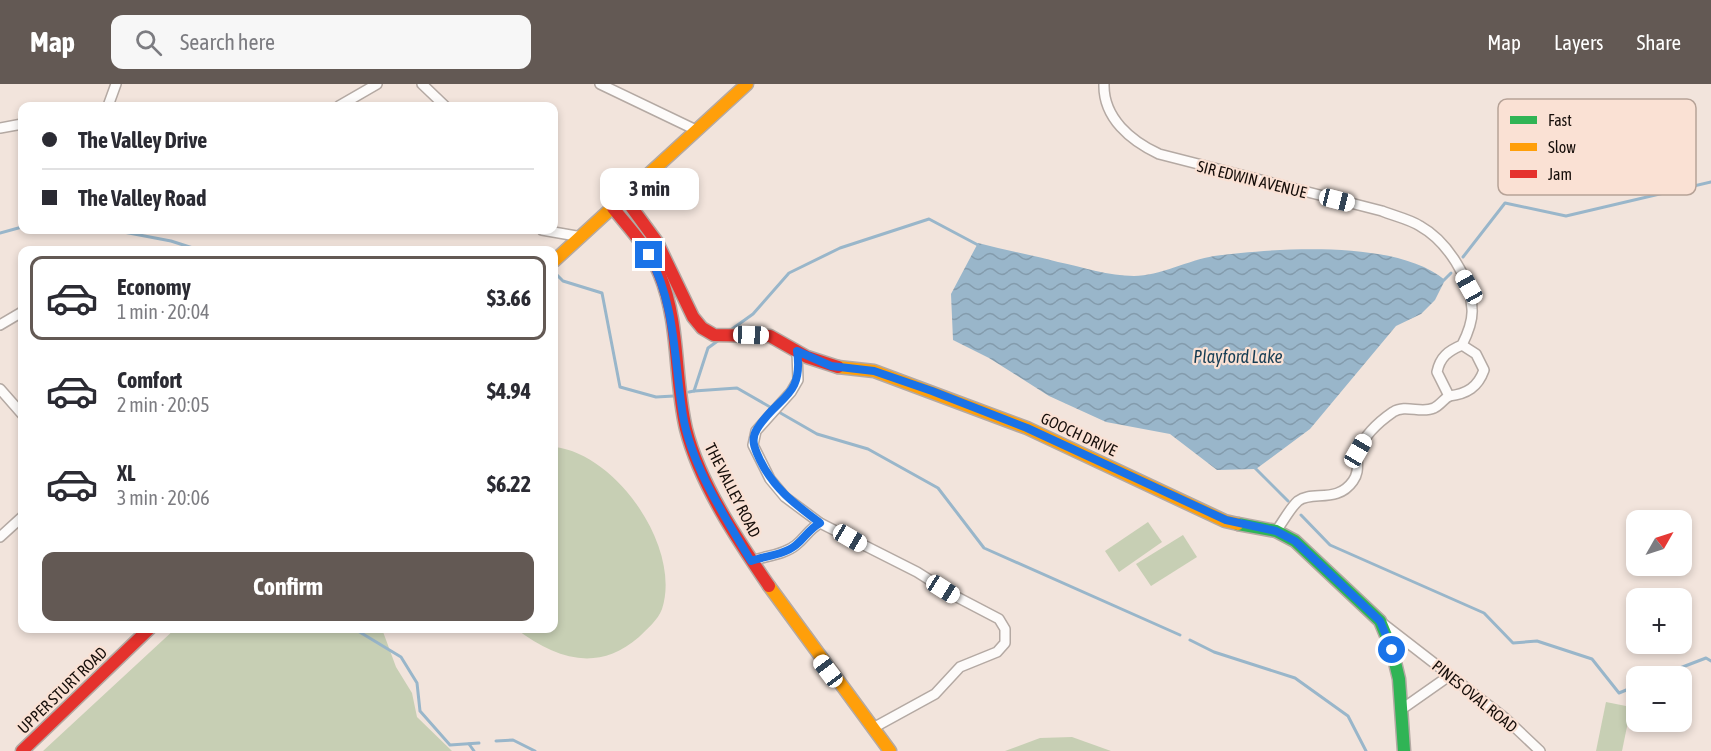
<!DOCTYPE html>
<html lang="en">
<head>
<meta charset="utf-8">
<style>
	:root { --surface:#fff; --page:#f7f7f7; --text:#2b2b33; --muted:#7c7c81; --line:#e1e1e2; --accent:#635954 }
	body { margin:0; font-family:"Asap Condensed",sans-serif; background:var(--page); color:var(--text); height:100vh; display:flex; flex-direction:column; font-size:22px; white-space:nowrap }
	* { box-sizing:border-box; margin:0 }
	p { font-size:20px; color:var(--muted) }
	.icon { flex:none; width:33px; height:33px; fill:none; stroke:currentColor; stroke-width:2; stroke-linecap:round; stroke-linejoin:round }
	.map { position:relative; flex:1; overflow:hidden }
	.panel { position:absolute; left:18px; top:162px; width:540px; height:387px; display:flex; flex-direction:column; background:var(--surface); border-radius:12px; box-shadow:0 3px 9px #0003 }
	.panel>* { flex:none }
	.hud { position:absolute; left:18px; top:18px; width:540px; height:132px; border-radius:12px; box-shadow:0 3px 9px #0003; display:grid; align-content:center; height:132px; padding:0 24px; background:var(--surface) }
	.needle { width:39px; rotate:51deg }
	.tools { position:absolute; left:1626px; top:426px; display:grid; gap:12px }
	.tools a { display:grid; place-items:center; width:66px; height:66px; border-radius:12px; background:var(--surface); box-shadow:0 3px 9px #0003; font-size:30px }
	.end { position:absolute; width:27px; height:27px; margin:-14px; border:8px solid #1a73e8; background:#fff; box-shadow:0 0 0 3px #fff }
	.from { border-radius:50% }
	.bubble { position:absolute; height:42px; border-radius:12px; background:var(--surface); box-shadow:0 3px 9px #0003; font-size:20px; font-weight:700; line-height:42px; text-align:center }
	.car { position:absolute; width:18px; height:36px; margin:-18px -9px; border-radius:8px; box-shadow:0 0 4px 2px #0007; background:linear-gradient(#fff 24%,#345 0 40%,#fff 0 76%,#345 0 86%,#fff 0) }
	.hud b { display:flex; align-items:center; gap:21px; height:57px; font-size:22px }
	.hud b+b { border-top:2px solid var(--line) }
	.hud i { width:15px; height:15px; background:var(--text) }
	ul { padding:10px 0 0; list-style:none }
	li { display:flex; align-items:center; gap:18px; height:84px; margin:0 12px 9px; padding:0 12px; border:3px solid transparent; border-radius:12px }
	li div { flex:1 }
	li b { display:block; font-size:22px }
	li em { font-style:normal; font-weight:700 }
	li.on { border-color:var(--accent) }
	li>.icon { width:54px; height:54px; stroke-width:1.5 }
	.cta { display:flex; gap:12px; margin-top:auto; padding:12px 24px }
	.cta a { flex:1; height:69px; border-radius:12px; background:var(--accent); color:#fff; font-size:24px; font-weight:700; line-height:69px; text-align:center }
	header { display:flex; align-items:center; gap:36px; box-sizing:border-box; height:84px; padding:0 30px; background:var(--accent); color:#fff }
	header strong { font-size:28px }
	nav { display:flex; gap:33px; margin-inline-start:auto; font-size:21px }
	.search { width:420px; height:54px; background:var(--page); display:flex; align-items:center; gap:15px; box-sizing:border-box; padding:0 21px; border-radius:12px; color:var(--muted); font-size:22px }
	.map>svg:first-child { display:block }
</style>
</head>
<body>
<header>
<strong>Map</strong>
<div class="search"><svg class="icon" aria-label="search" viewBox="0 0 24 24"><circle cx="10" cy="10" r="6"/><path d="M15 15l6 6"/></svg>Search here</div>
<nav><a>Map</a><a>Layers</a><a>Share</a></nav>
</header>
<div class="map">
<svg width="1711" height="667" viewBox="0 0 1711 667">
	<defs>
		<pattern id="water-waves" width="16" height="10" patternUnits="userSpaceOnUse" patternTransform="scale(1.5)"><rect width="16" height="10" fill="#99b6ca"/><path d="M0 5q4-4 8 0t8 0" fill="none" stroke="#839bac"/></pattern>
	</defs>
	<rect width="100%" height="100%" fill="#f2e4dc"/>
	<g fill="#c7cfb4">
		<path d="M554,363C616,369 682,464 662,525C658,536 647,545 639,553C597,589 557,575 516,545L554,544Z"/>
		<polygon points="1148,438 1162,458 1119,488 1105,467"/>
		<polygon points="1183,451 1197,473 1151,502 1136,480"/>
		<polygon points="176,544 382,545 396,583 412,609 417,633 452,667 43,667"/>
		<polygon points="1606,618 1631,623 1622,667 1596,667"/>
		<polygon points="1072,653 1111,667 1005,667 1040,654"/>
	</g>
	<path fill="url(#water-waves)" d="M978,159C1005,166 1032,171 1058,178C1083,183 1109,192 1134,192C1159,192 1189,176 1214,172C1275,164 1396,155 1445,196L1435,216L1421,230L1396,242L1310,345L1256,385L1217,386L1170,350L1106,338L1049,312L989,274L953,256L951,210Z"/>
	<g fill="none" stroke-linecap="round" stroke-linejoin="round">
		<g stroke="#99b6ca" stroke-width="3">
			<polyline points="113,146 171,157 199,166"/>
			<polyline points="0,149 22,143"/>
			<polyline points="1463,173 1505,119 1566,132 1711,98"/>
			<polyline points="554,188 563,197 602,209 620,303 656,313 674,312"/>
			<polyline points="1444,196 1451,189"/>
			<polyline points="732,245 753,230 789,189 840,164 929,135 978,161"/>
			<polyline points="694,307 737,304 817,350 868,365 938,404 984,464 1180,551"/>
			<polyline points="689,308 694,307 708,264 719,256"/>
			<polyline points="1255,384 1288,417"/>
			<polyline points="1301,431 1330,461 1484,529 1513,559 1537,557 1592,575 1619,609 1636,602"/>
			<polyline points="353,544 401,573 417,599 420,627 450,661 479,659"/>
			<polyline points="1190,556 1214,568 1295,594 1348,632 1366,667"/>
			<polyline points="1659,592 1706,574 1711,577"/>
			<polyline points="496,657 513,656 535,667"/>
			<polyline points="469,660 474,667"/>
		</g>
		<defs>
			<g id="street">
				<polyline points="422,0 445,22"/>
				<polyline points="600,0 696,46"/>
				<path d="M1104,0C1103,34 1131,57 1159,70L1382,127C1394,132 1409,135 1420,142C1447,157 1471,195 1472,225C1473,237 1467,251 1462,261C1448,267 1440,273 1437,288L1449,312"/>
				<polyline points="108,22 116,0"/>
				<polyline points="339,22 377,0"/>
				<polyline points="0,44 22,40"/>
				<polyline points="542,146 582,153"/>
				<polyline points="0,241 22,228"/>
				<polyline points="797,267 798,296 791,308 756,347 753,361 770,395 785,413 820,439 917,488 955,512 999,535 1005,545 1005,559 997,568 960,583 935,610 873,644"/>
				<polyline points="0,305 22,330"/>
				<path d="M1449,312C1467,310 1478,303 1484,286L1476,270L1462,261"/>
				<path d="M1276,447C1283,438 1290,424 1298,417C1312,406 1337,420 1353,397C1361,386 1355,376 1359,366C1365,350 1380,337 1393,328C1406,320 1421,330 1434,324C1439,322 1444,315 1449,312"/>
				<polyline points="0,453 22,433"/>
				<path d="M751,477C765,472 784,471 796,461C806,453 808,446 820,439"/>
				<polyline points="1381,538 1505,634 1540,667"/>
				<polyline points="1402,625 1449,592"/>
			</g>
			<polyline id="fast" points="1238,440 1276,447 1295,457 1380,537 1392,566 1399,595 1404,667"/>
			<g id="slow">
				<polyline points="554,177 747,0"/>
				<polyline points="838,283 874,287 1027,344 1225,437 1238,440"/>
				<polyline points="769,502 890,667"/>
			</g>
			<g id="jam">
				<polyline points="624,113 657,158 693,233 702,244 714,251 770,252 807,273 838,283"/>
				<path d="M613,124C630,145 650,166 660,191C680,240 674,294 686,345C700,400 737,455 769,502"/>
				<polyline points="22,667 150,544"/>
			</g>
		</defs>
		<use href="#street" stroke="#b4a9a3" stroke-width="12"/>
		<use href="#fast" stroke="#b4a9a3" stroke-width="15"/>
		<use href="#slow" stroke="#b4a9a3" stroke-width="15"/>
		<use href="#jam" stroke="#b4a9a3" stroke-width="15"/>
		<use href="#street" stroke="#fdfbfa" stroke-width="9"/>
		<use href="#fast" stroke="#30b455" stroke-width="12"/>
		<use href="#slow" stroke="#ff9f0a" stroke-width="12"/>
		<use href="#jam" stroke="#e5322d" stroke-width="12"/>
	</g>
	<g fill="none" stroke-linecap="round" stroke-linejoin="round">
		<path stroke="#1a73e8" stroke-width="8" d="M649,171C676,221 674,277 683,332C692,383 725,433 751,477C765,472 784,471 796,461C806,453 808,446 820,439C795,420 774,405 760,376C755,365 750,356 757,345C777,312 804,314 797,267L831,282L874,287L932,307L1027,344L1226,436L1276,447L1295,457L1380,537L1392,566"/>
	</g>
	<g text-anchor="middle" stroke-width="4.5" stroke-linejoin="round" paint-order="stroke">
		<g font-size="16" fill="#160e0a" stroke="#fae1d4">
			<text transform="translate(1252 95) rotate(14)" y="6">SIR EDWIN AVENUE</text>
			<text transform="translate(1079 350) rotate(25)" y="6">GOOCH DRIVE</text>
			<text transform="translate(733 406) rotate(63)" y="6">THE VALLEY ROAD</text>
			<text transform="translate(62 606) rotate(-44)" y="6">UPPER STURT ROAD</text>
			<text transform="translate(1475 612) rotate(39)" y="6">PINES OVAL ROAD</text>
		</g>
		<g font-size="18" font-style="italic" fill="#163d54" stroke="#fae1d4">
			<text x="1238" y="279">Playford Lake</text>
		</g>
	</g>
	<rect x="1498" y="15" width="198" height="96" rx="9" fill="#fae1d4" stroke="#b6a297" stroke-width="1.5"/>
	<rect x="1510" y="32" width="27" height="8" fill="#30b455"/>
	<rect x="1510" y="59" width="27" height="8" fill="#ff9f0a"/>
	<rect x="1510" y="86" width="27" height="8" fill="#e5322d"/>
	<g font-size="16" fill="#160e0a">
		<text x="1548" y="42">Fast</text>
		<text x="1548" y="69">Slow</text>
		<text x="1548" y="96">Jam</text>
	</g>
</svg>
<div class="tools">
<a><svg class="needle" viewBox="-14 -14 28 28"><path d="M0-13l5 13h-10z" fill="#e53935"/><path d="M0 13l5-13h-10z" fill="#7c7c81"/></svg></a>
<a>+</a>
<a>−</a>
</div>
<i class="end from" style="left:1392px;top:566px"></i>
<i class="end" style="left:649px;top:171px"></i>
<div class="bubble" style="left:600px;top:84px;width:99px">3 min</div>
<i class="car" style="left:1337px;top:116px;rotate:104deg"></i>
<i class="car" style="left:1469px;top:203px;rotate:331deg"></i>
<i class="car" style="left:751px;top:251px;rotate:92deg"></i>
<i class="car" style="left:1358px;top:367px;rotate:30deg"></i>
<i class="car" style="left:850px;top:454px;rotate:120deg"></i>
<i class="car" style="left:943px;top:505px;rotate:122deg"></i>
<i class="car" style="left:828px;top:587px;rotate:323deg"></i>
<div class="hud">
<b><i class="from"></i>The Valley Drive</b>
<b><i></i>The Valley Road</b>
</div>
<section class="panel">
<ul>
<li class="on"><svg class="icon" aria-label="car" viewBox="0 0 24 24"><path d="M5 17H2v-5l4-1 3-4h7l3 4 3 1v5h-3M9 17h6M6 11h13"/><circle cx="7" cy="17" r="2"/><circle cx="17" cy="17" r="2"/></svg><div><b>Economy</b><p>1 min · 20:04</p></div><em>$3.66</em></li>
<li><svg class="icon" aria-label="car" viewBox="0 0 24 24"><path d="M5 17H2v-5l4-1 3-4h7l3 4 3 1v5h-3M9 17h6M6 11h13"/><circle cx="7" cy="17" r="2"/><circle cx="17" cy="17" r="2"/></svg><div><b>Comfort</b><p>2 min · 20:05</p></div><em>$4.94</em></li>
<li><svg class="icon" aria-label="car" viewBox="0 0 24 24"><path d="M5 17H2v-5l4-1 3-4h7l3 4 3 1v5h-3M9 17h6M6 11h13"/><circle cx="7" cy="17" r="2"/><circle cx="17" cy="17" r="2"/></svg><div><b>XL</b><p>3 min · 20:06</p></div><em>$6.22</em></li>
</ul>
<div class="cta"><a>Confirm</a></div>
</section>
</div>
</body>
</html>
